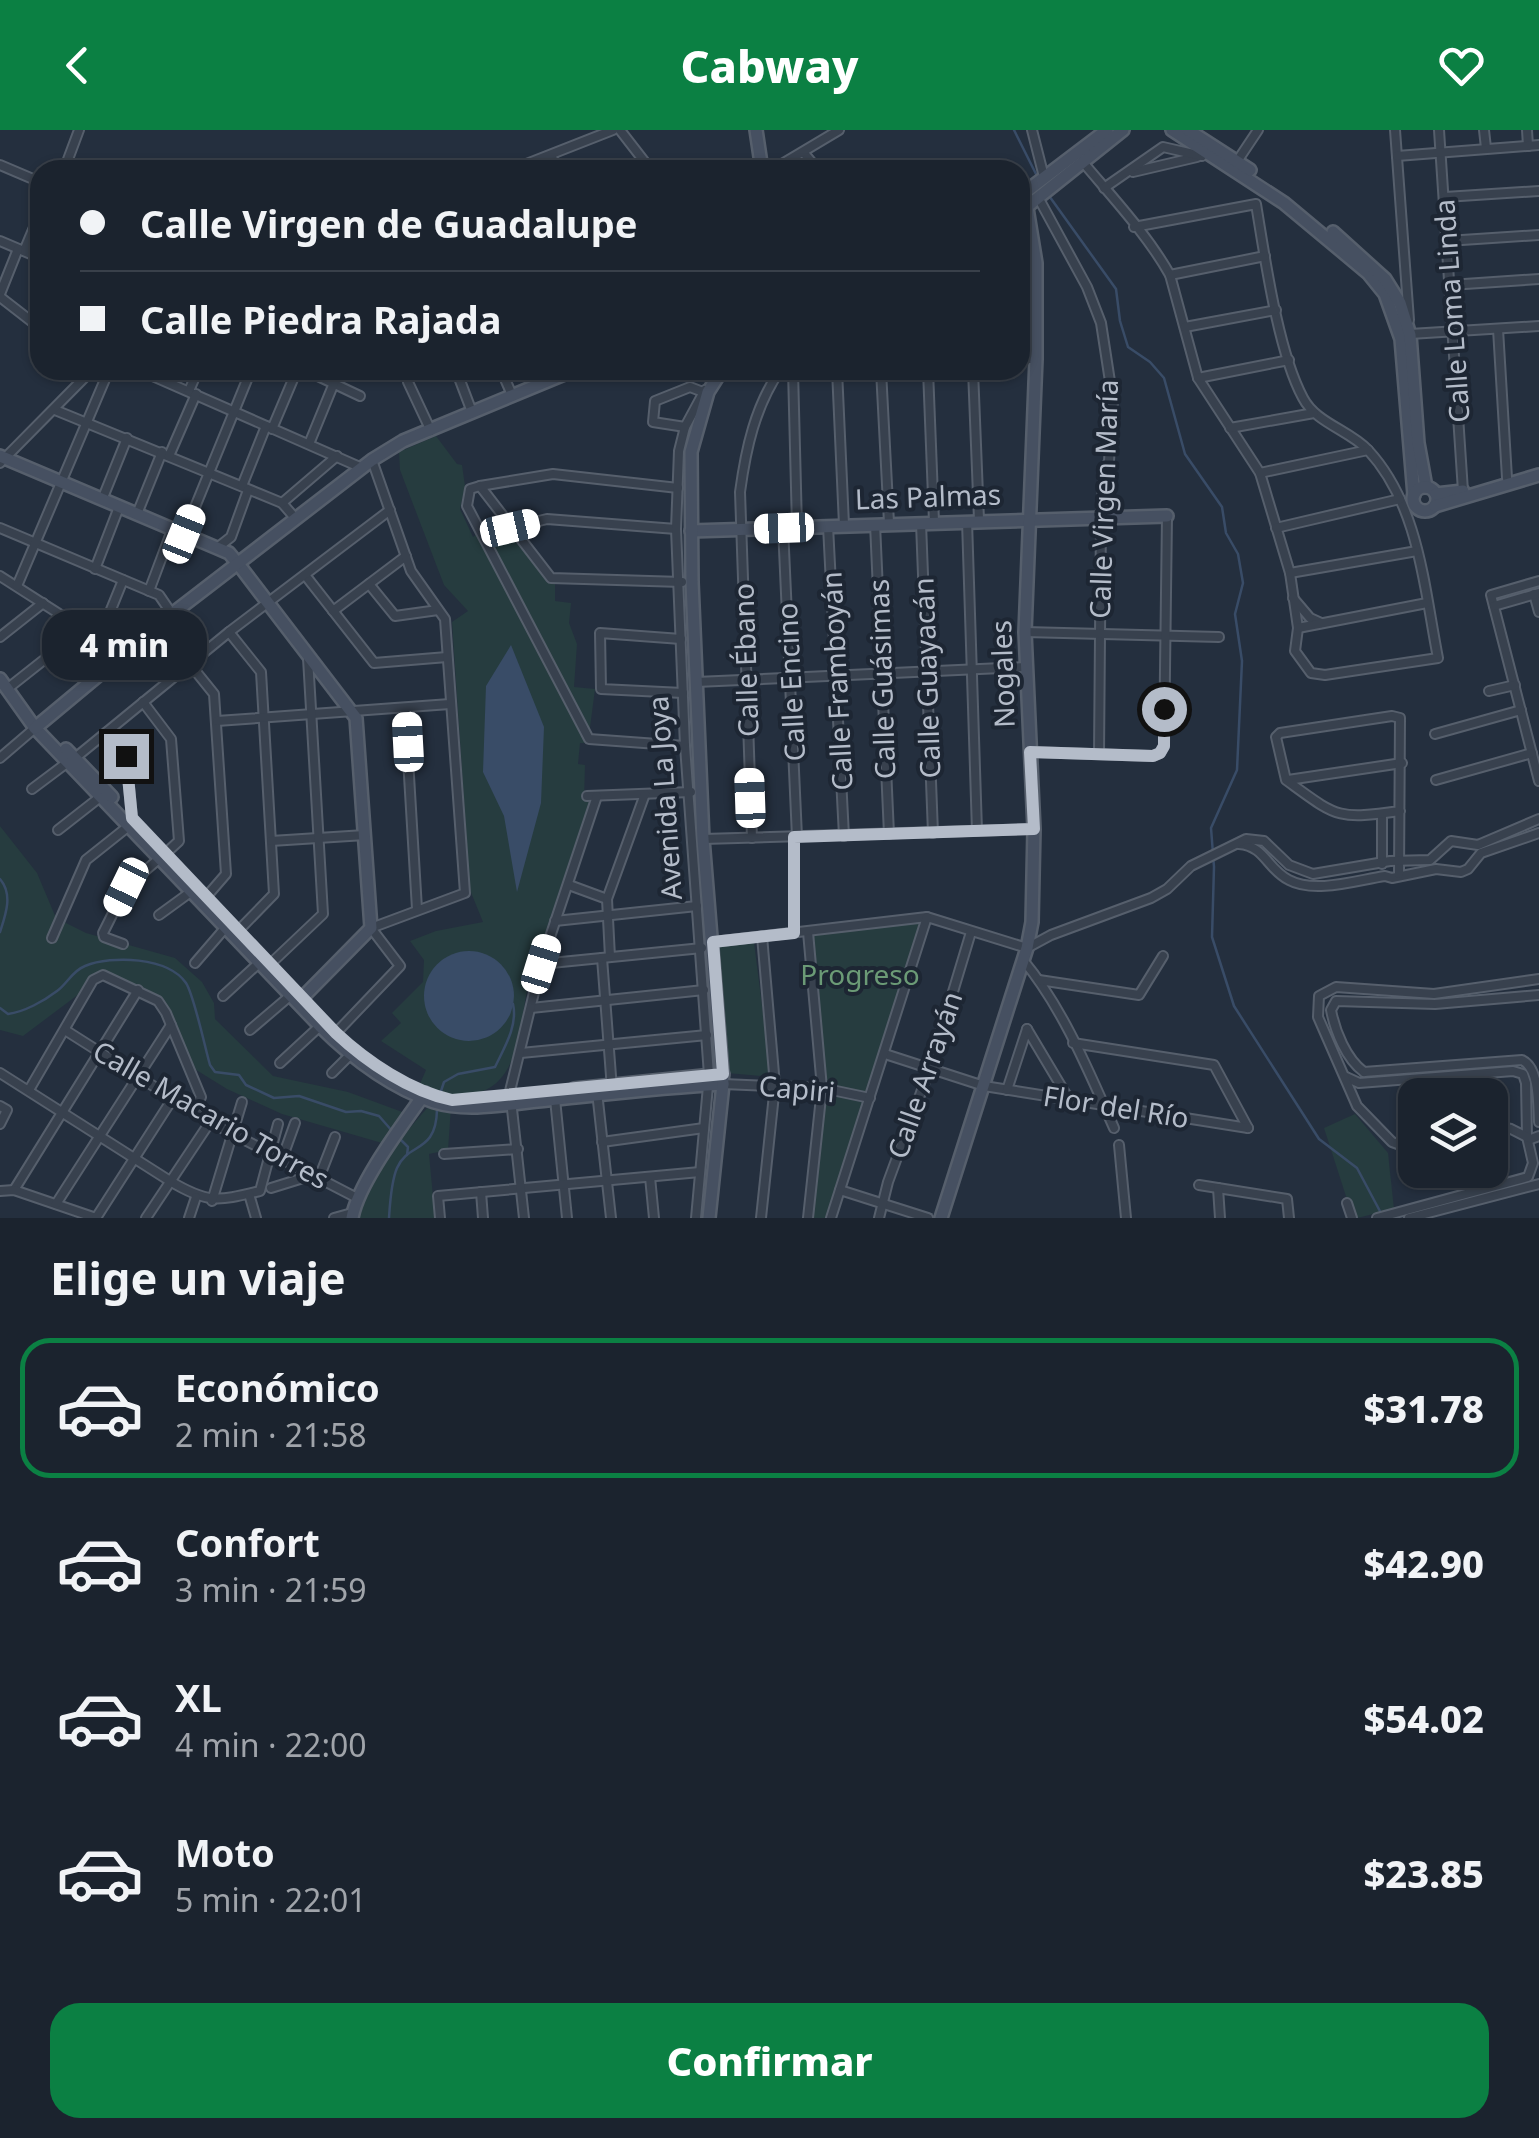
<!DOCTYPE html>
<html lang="es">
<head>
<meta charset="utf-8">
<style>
	:root { --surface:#1b232e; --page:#242b36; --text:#f1f3f6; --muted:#a0a4aa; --line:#39404a; --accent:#0b8043 }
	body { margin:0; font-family:"Noto Sans",sans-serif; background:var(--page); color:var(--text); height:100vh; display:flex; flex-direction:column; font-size:38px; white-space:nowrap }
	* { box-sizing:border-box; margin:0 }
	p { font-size:32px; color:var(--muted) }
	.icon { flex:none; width:55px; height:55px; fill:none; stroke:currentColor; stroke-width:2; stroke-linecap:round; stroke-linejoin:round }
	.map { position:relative; height:1088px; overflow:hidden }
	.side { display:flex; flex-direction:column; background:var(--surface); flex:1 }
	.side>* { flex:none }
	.top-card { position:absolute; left:30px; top:30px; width:1000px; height:220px; border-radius:30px; box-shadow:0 2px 8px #0004,0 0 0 2px var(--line); display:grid; align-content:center; height:220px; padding:0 50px; background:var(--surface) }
	.fabs { position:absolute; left:1398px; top:948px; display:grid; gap:20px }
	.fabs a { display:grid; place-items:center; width:110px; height:110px; border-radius:20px; background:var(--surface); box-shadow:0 2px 8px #0004,0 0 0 2px var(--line); font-size:50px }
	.end { position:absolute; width:45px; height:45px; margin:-22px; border:12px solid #b4bcc9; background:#111; box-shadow:0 0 0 5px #111 }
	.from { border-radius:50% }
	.bubble { position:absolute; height:70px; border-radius:30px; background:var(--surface); box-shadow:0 2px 8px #0004,0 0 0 2px var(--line); font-size:32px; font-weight:800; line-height:70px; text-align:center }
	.car { position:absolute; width:30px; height:60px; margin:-30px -15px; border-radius:12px; box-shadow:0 0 8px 2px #0007; background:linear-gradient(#fff 24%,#345 0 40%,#fff 0 76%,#345 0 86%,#fff 0) }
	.top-card b { display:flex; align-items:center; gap:35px; height:95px; font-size:38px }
	.top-card b+b { border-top:2px solid var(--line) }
	.top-card i { width:25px; height:25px; background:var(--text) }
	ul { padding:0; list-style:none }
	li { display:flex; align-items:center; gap:30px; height:140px; margin:0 20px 15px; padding:0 30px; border:5px solid transparent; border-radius:30px }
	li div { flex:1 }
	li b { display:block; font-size:38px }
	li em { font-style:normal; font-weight:800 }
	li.selected { border-color:var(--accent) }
	li>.icon { width:90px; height:90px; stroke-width:1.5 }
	h2 { padding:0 50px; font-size:45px; line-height:120px }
	.primary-button { display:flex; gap:20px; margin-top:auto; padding:20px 50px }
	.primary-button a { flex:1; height:115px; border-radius:30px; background:var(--accent); color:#fff; font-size:40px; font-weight:800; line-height:115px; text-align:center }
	header { display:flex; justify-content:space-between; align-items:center; height:130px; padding:0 50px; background:var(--accent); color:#fff; font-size:45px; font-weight:800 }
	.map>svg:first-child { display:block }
</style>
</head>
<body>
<header><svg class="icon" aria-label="back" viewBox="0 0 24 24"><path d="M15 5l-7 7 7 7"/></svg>Cabway<svg class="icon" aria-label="heart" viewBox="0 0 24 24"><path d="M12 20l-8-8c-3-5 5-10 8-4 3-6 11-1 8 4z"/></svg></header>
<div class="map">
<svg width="1539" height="1088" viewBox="0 0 1539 1088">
	<rect width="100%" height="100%" fill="#242f3e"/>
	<g fill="#263c3f">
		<path d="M436,306L457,334L462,335L465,356L460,379L473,407L496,390L544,444L555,452V471L571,473L569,493L577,514L574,557L595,559L588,613H580L578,634L585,635L584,670H590L530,848C518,890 524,962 464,965C447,967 434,964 419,956L426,940L381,911L401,893L392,883L423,852L424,830L410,811L436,801L483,792L470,760L452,492L468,481L444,455L400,340L399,322Z"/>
		<polygon points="0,696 37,743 56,788 86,803 175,828 202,852 214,873 215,889 273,946 348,962 405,983 382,1013 282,984 227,959 185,933 154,873 103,846 23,906 0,900"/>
		<polygon points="926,789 868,965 824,954 813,806"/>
		<polygon points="754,812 771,947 727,943 715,816"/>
		<polygon points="824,964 866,973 829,1088 811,1088"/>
		<polygon points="428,977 451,977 448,1020 429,1024 435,1088 358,1088 358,1080 389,1022"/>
		<polygon points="1355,984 1388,1023 1394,1079 1357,1088 1353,1088 1324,998"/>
	</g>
	<g fill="#394c67">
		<polygon points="511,515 544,597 541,673 517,762 504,686 483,642 486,556"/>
		<circle cx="469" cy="866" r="45"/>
	</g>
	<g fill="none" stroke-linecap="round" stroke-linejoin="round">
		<g stroke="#394c67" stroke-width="2.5">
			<polyline points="1014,0 1038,48"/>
			<polyline points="1047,63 1116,159 1120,191 1128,217 1150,232 1164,248 1185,324 1222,377 1226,403 1238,424 1243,453 1235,484 1242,531 1237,640 1211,698 1214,737 1212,807 1234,876 1319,1009 1357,1038 1382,1085"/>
			<path d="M0,749C13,764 6,784 0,802"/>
			<path d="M0,878L8,884C24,882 44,871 57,861C67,854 72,841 85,836C112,825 168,827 186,853C194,865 205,918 210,935L215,942L239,945L246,955L274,968L299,966L346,982L361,981L379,986L393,1002"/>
			<path d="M439,967L444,952L458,944L495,937C504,918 518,896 513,874"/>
			<polyline points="399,1008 408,1017 407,1025"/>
			<path d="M389,1088C390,1073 391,1052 397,1038C408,1012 436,1024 437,980"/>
		</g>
		<defs>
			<g id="street">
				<polyline points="620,0 651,40"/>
				<polyline points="1032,0 1044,47"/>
				<polyline points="1395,0 1409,190"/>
				<polyline points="1439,0 1463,361"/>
				<polyline points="1484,0 1486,18"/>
				<polyline points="1527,0 1528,16"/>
				<polyline points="804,23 818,40"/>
				<polyline points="551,25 558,40"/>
				<polyline points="1397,26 1539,15"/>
				<polyline points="1240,27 1258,0"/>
				<path d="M1082,31C1112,67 1147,104 1170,145L1198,248L1260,343L1290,443L1298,498L1295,521L1311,543L1325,545L1438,528C1424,457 1419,375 1368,320C1349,300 1316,293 1303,268C1278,222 1265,128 1256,74L1134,97"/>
				<polyline points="0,35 40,52"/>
				<polyline points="64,40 79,0"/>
				<polyline points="511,40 613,0"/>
				<polyline points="772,40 839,0"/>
				<polyline points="1133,42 1197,27"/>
				<polyline points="1104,58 1163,17 1202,26"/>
				<polyline points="1445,67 1539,61"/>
				<polyline points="1039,69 1087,157 1101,193 1113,271 1109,331 1104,341 1101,387 1099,624"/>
				<polyline points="0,111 40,128"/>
				<polyline points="1447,111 1539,105"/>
				<polyline points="24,121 40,83"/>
				<polyline points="1020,136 1036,133"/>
				<polyline points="1170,145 1265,126"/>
				<polyline points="1450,155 1539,149"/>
				<polyline points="0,164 18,119"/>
				<polyline points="0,167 40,198"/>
				<polyline points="35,193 32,191 40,170"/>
				<polyline points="1185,197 1276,180"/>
				<polyline points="1498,199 1507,348"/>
				<polyline points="1410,204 1539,196"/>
				<polyline points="1020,229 1036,229"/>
				<polyline points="139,240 362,338"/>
				<polyline points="305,240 360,266"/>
				<polyline points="412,240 407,246 408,252 431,301"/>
				<polyline points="456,240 472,282"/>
				<polyline points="501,240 512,265"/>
				<polyline points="793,240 797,397"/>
				<polyline points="837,240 844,395"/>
				<polyline points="881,240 889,393"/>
				<polyline points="928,240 934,392"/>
				<polyline points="973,240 979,390"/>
				<polyline points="1198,248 1289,230"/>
				<polyline points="189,261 198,240"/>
				<polyline points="55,280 282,373 296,389"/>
				<polyline points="685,297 653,292 655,271 690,257 703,262"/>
				<polyline points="1230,298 1314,283"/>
				<polyline points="272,299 297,240"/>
				<polyline points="309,314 334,253"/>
				<polyline points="169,326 196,264"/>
				<polyline points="0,333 89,243 86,240"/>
				<polyline points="1260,343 1368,320"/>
				<polyline points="242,356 266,296"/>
				<polyline points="480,356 551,448 682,452"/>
				<polyline points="678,358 553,344 480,356 470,359 467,376 589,609 685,616"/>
				<polyline points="102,370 127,308"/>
				<polyline points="282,373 337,326"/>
				<polyline points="137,384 162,322"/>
				<polyline points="967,391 977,701"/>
				<polyline points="921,393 933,703"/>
				<polyline points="875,394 889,704"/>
				<polyline points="828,396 844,706"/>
				<polyline points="783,397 797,707"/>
				<polyline points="0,398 159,465 172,484"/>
				<polyline points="510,398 547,389 676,399"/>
				<polyline points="1276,398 1400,369"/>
				<polyline points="184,404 251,240"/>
				<polyline points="217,418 231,407 248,360"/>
				<polyline points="95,439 119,377"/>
				<polyline points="1290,443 1417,421"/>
				<polyline points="305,445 374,533 447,527"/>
				<polyline points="0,446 125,526"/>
				<polyline points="1539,451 1491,465 1539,651"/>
				<polyline points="369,454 395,486 438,480"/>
				<polyline points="17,456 109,240"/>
				<polyline points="149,461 172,400"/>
				<polyline points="1534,464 1539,482"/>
				<polyline points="1293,468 1310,488 1321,493"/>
				<polyline points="1494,476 1539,463"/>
				<polyline points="333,481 406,426"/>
				<polyline points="160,497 214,564 226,744 207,766"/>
				<polyline points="1298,498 1427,473"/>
				<polyline points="229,502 261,542 274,764 239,800"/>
				<polyline points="1025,502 1219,507"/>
				<polyline points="0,507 43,473"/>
				<polyline points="99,509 123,450"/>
				<polyline points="681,509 600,503 601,559 683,563"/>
				<polyline points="696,552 1026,537"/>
				<polyline points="7,559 83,499"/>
				<polyline points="1489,561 1515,555"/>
				<polyline points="143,572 171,609 179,711 166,723"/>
				<polyline points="405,579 417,779"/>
				<polyline points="217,591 450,574"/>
				<polyline points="107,602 126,626 132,687"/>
				<polyline points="1435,604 1521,580"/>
				<polyline points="1031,622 1153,626 1160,623 1164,616 1167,386"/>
				<polyline points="0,628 35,598"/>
				<polyline points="75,628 229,502 390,380"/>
				<polyline points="1288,650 1402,633"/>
				<polyline points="1436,650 1532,623"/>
				<polyline points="32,659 68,632"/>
				<polyline points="587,666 691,662"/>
				<polyline points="58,700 104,664"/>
				<polyline points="794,707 794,803"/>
				<path d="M752,708L740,362C746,318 755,277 780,240"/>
				<polyline points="703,709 1034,699"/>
				<polyline points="271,711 365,705"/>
				<path d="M1239,714C1265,716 1267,739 1289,750C1315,764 1357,750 1385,746L1392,748L1436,739L1461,742L1468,739L1481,723L1539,703"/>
				<polyline points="1382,734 1382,684"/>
				<path d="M1399,744L1400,588L1392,586L1280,603L1276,607L1286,650C1337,687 1336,690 1400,681"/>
				<polyline points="569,755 607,769"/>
				<polyline points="159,785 192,761"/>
				<polyline points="555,791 697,776"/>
				<polyline points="808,802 822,958 808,1088"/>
				<polyline points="52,808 86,730 130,695"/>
				<polyline points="713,812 927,787 1027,818 1051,805 1151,768 1167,759 1191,736 1246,709 1264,711 1289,735 1313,744 1390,731 1430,730 1451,711 1478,715 1539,689"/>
				<polyline points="123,814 104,807 103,803 126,757 160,728"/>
				<polyline points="610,827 607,769 645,664"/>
				<polyline points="602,828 612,959"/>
				<path d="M1023,830C1063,878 1089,942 1114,998"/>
				<polyline points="195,833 226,797"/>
				<polyline points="541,834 702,818"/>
				<polyline points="266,838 323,784 308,528"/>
				<polyline points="1039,850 1139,865 1163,826"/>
				<polyline points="223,866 260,832"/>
				<polyline points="531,878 704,860"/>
				<polyline points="1027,899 1070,971"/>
				<polyline points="65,900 210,992 359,1069"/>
				<polyline points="250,900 291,865"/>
				<polyline points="336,903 400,836 371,798 465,763 445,489 411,441 372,330"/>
				<polyline points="1073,913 1214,935 1248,998"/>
				<polyline points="521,923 707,905"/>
				<polyline points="885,924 984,956 1248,998"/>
				<polyline points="280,933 320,896"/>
				<path d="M1364,942C1346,929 1335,901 1331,880L1336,871L1435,874L1539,865"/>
				<path d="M1364,942L1522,930C1539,938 1538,971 1539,992"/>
				<path d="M0,943L170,1051C208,1074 218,1071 260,1061L278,994"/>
				<polyline points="332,943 350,925"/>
				<polyline points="1346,947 1359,953 1513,941 1523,944 1526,953 1527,1007 1533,1033 1528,1047 1377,1088"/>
				<polyline points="723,954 822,958 870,968"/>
				<polyline points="29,960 93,850 103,845 158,871 166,883 201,967 194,982"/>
				<polyline points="1007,960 1027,899"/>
				<polyline points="597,962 611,1088"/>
				<polyline points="555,969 567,1088"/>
				<polyline points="0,976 7,980 0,994"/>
				<polyline points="1490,995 1511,999 1531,1009 1539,1006"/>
				<polyline points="602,1012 704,998"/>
				<polyline points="1415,1012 1403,1016 1392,1012 1357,976 1318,887 1319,866 1336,857 1434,864 1539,849"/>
				<polyline points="1119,1015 1126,1088"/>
				<polyline points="444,1024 518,1019"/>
				<polyline points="282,1029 295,993"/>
				<polyline points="650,1047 654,1088"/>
				<polyline points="319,1048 335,1007"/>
				<polyline points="1199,1055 1287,1069 1289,1088"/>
				<polyline points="271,1058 313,1045"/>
				<polyline points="1218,1058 1220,1088"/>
				<polyline points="14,1060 138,860"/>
				<polyline points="840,1060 928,1088"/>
				<polyline points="0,1061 14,1060 96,1088"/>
				<polyline points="481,1062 483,1088"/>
				<polyline points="249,1064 256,1088"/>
				<polyline points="212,1071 242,972"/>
				<polyline points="1347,1073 1352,1088"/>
				<polyline points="56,1074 171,895"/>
				<polyline points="96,1088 173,968"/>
				<polyline points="146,1088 210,992"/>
				<polyline points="189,1088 196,1067"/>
				<polyline points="334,1088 352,1083"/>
				<polyline points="440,1088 438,1066 700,1042"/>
				<polyline points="524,1088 510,961 541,834 597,666"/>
				<polyline points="696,1088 709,945 685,616 676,399 679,321 685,297 705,260"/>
				<polyline points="761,1088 775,955 762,806"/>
				<polyline points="831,1088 927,787"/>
				<polyline points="879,1088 888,1052 930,938 971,802"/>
				<polyline points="1409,1088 1539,1054"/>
			</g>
			<g id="secondary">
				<polyline points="756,0 762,40"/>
				<polyline points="1172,0 1284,73 1368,143 1385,164 1401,209 1414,365"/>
				<polyline points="1188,0 1250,40"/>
				<polyline points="1020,66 1107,0"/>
				<polyline points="1024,79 1123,0"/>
				<polyline points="1333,102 1385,149 1400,173 1410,205 1418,313 1426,357"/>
				<polyline points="0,326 217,418 229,423 239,435 356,588 371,798 303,867"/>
				<circle cx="1425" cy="369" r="12"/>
				<polyline points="1436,364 1463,361"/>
				<polyline points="1435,376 1539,345"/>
				<polyline points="691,401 1167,386"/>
				<path d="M0,549L35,598L320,896C352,928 391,957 434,972C468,983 513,973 548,970C606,964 665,957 723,954"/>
				<polyline points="35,598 172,484 372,330 403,311 574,240"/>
				<polyline points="66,619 112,667"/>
				<polyline points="574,959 723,944"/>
				<path d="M352,1088C358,1053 404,993 425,963"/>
				<polyline points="709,1088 723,954 703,709 692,452 691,322 708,262 722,240"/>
				<polyline points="941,1088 1027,818 1032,792 1034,699 1025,502 1036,229 1036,133 1027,78 1020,67"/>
			</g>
		</defs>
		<use href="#street" stroke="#565f6c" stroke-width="12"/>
		<use href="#secondary" stroke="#565f6c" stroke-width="16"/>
		<use href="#street" stroke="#38414e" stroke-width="8"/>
		<use href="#secondary" stroke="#465061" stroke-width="11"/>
	</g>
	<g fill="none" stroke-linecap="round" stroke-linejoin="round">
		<path stroke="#b4bcc9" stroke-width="12" d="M126,626L132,688L336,903C367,932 410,961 452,970L723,944L713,812L794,803V707L1034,699L1030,622L1153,626L1160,623L1164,616V579"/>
	</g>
	<g text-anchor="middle" stroke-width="8" stroke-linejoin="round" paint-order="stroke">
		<g font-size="28" fill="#b4bcc9" stroke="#1d2633">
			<text transform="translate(1452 181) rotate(-94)" y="10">Calle Loma Linda</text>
			<text transform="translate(928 367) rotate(-2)" y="10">Las Palmas</text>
			<text transform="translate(1104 369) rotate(-88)" y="10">Calle Virgen María</text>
			<text transform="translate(746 530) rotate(-92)" y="10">Calle Ébano</text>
			<text transform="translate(1003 544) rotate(-92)" y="10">Nogales</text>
			<text transform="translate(927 548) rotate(-92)" y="10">Calle Guayacán</text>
			<text transform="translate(882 549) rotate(-92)" y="10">Calle Guásimas</text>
			<text transform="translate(837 551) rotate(-93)" y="10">Calle Framboyán</text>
			<text transform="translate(791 552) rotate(-93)" y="10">Calle Encino</text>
			<text transform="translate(665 668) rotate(-94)" y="10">Avenida La Joya</text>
			<text transform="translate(925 945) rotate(-71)" y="10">Calle Arrayán</text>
			<text transform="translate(797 959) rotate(5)" y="10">Capiri</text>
			<text transform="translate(1116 977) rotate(9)" y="10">Flor del Río</text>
			<text transform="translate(211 985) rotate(30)" y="10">Calle Macario Torres</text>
		</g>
		<g font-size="28" fill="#6b9a76" stroke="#1d2633">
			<text x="860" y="855">Progreso</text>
		</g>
	</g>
</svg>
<div class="fabs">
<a><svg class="icon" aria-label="layers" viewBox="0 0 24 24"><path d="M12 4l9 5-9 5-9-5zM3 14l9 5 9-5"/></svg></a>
</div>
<i class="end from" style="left:1164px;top:579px"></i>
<i class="end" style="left:126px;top:626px"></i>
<div class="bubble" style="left:42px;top:480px;width:165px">4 min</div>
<i class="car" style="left:510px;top:398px;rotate:77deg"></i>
<i class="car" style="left:784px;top:398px;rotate:268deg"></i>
<i class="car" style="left:184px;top:404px;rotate:22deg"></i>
<i class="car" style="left:408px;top:612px;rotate:357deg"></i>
<i class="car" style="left:750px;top:668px;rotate:358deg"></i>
<i class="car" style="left:126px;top:757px;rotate:206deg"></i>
<i class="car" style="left:541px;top:834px;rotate:17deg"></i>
<div class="top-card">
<b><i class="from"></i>Calle Virgen de Guadalupe</b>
<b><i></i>Calle Piedra Rajada</b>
</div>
</div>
<section class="side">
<h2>Elige un viaje</h2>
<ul>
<li class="selected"><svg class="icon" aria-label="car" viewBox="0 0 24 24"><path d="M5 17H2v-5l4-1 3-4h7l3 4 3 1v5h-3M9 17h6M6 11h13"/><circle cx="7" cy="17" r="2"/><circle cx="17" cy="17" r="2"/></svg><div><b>Económico</b><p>2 min · 21:58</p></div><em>$31.78</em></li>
<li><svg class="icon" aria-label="car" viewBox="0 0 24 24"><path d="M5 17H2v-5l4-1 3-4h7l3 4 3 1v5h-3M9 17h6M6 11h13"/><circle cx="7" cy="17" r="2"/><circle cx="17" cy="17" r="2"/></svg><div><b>Confort</b><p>3 min · 21:59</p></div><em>$42.90</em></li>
<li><svg class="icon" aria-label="car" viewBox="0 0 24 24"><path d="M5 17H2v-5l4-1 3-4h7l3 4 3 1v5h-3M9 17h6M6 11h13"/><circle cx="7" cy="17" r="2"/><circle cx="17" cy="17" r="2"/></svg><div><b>XL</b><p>4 min · 22:00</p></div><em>$54.02</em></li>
<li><svg class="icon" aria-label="car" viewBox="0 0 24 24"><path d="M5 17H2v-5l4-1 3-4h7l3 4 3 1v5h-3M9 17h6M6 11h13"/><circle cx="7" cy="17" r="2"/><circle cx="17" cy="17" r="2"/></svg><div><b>Moto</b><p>5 min · 22:01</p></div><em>$23.85</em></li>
</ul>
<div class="primary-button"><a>Confirmar</a></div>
</section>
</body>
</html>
